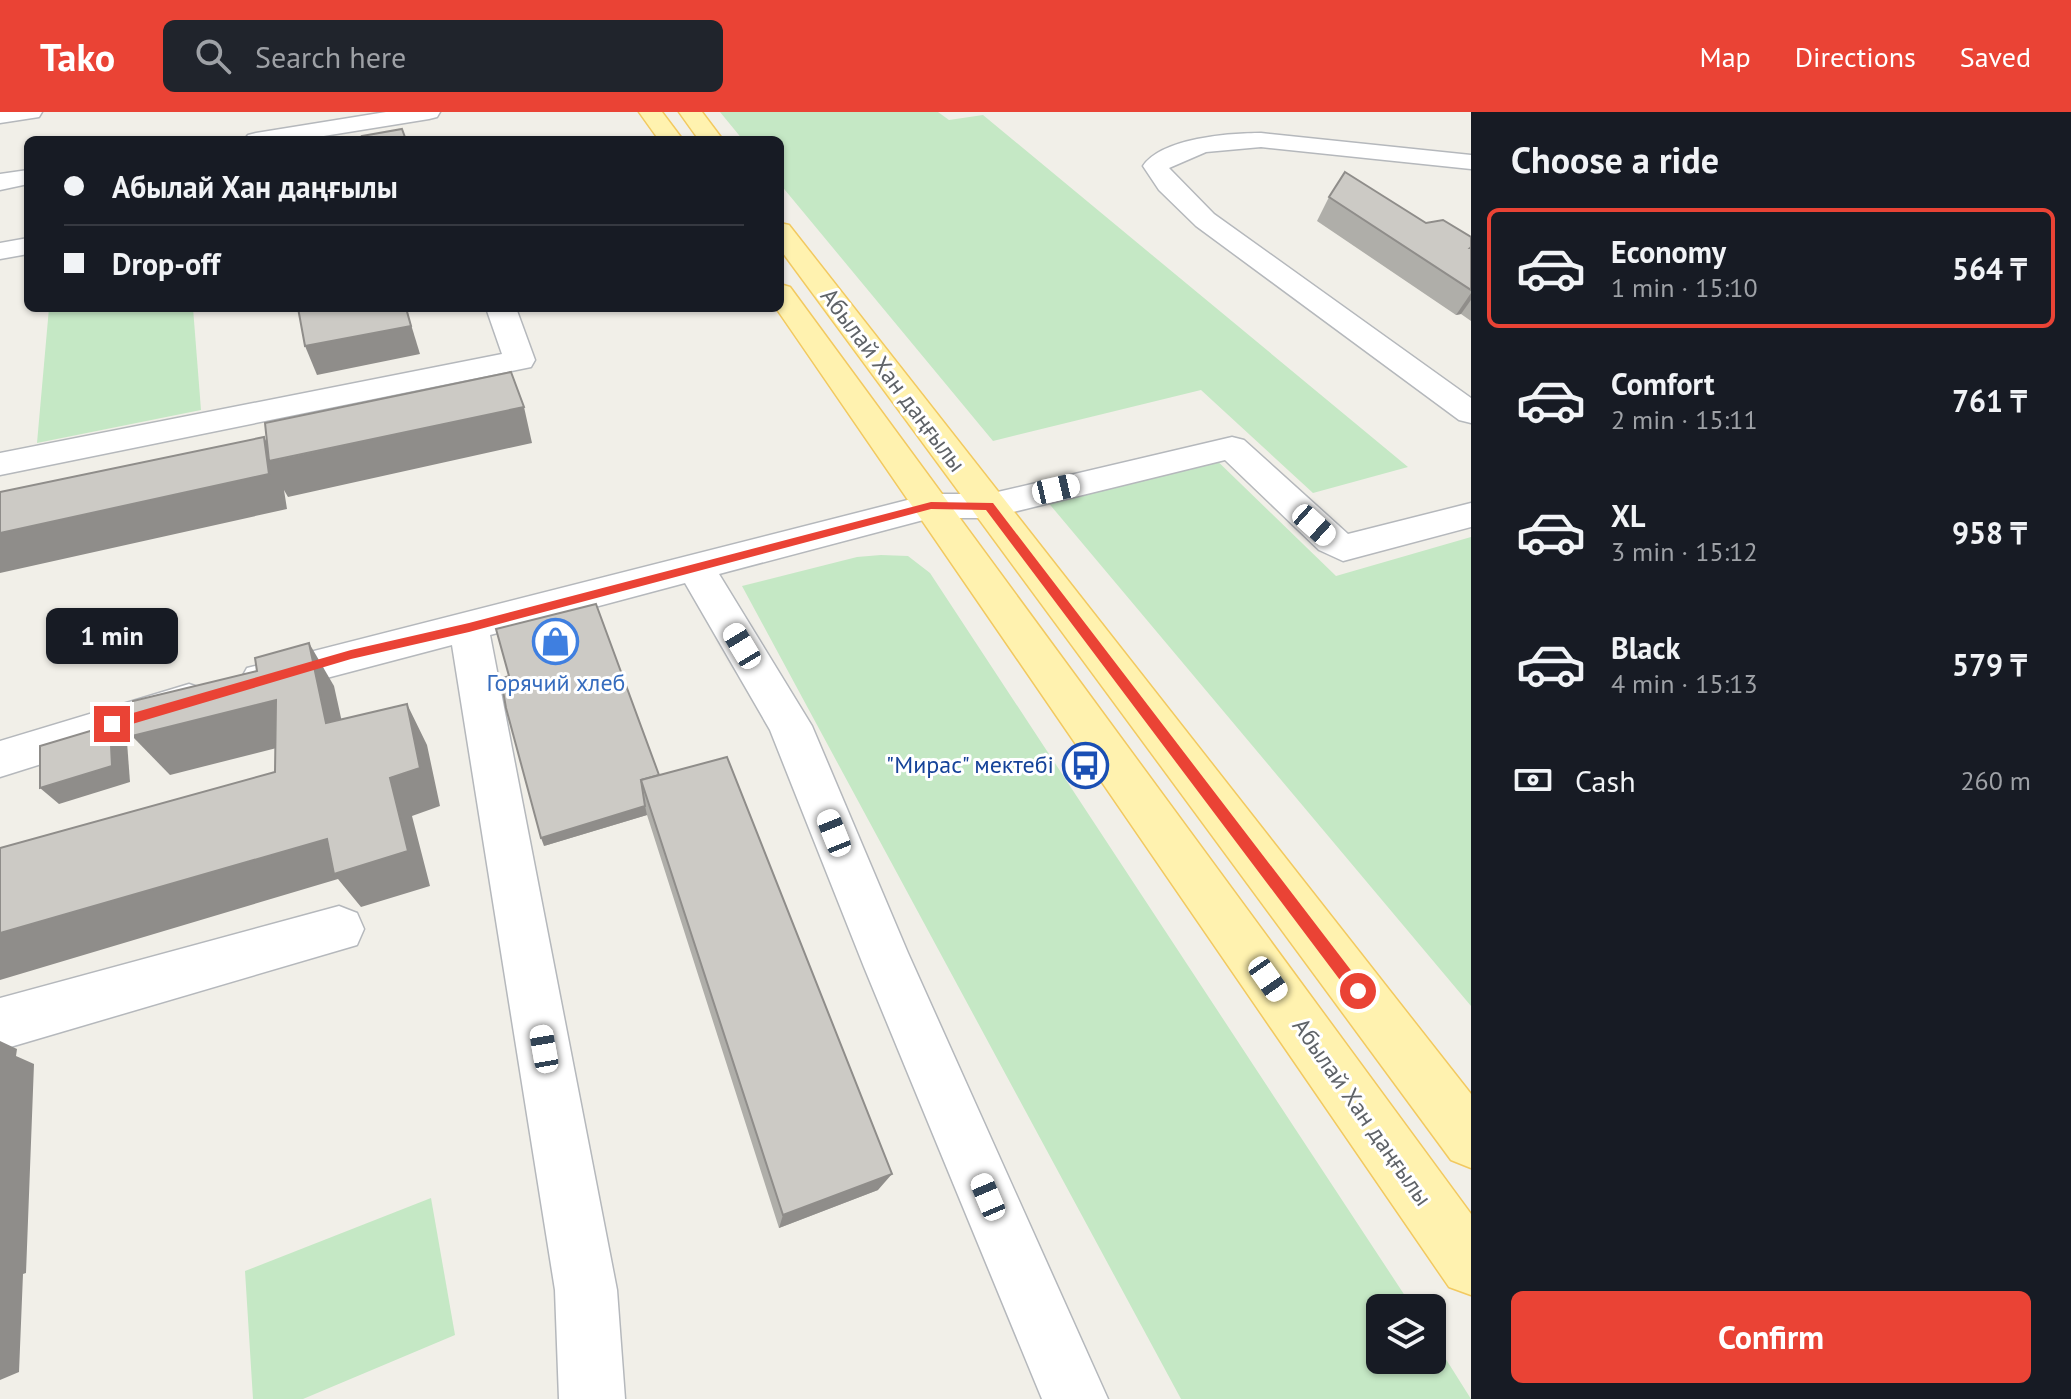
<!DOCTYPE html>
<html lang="en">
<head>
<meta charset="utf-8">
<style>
	:root { --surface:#171b24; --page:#20242c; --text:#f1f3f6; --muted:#9ea1a6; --line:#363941; --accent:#ea4335 }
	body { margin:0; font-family:"PT Sans",sans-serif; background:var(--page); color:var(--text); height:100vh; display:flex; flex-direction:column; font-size:30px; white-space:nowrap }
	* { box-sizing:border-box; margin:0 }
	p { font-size:26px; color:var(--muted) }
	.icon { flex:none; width:44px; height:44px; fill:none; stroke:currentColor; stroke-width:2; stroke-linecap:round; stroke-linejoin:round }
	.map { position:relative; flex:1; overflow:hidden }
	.details { display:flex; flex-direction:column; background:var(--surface); width:600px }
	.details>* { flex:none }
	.banner { position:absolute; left:24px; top:24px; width:760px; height:176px; border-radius:12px; box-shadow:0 2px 6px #0004; display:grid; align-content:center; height:176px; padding:0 40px; background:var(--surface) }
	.fabs { position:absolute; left:1366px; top:1182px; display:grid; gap:16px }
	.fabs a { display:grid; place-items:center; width:80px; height:80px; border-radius:12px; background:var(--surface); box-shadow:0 2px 6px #0004; font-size:40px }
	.end { position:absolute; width:36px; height:36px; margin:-18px; border:10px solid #ea4335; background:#fff; box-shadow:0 0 0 4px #fff }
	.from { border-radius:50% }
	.bubble { position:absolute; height:56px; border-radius:12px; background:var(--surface); box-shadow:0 2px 6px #0004; font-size:26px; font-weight:800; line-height:56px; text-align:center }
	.car { position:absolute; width:24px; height:48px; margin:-24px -12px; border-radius:10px; box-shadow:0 0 6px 2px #0007; background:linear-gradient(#fff 24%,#345 0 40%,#fff 0 76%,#345 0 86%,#fff 0) }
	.banner b { display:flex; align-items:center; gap:28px; height:76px; font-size:30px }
	.banner b+b { border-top:2px solid var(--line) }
	.banner i { width:20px; height:20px; background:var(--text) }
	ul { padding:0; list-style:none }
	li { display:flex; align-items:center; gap:24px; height:120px; margin:0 16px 12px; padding:0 24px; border:4px solid transparent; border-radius:12px }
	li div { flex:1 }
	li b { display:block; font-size:30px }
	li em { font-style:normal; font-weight:800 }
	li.active { border-color:var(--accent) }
	li>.icon { width:72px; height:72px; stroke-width:1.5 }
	h2 { padding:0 40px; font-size:36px; line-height:96px }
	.pay { display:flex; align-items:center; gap:20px; height:88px; padding:0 40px; font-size:30px }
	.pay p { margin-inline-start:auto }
	.button { display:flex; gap:16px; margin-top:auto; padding:16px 40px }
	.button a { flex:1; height:92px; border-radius:12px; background:var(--accent); color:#fff; font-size:32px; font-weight:800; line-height:92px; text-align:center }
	header { display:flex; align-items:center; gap:48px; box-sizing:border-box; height:112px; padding:0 40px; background:var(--accent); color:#fff }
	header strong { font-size:38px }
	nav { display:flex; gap:44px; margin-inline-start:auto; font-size:28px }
	.search { width:560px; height:72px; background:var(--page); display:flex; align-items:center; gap:20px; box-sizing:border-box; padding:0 28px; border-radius:12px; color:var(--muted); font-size:30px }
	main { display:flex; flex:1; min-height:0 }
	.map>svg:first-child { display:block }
</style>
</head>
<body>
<header>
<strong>Tako</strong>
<div class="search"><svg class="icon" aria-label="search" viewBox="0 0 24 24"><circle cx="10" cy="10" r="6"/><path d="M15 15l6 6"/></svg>Search here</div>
<nav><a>Map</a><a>Directions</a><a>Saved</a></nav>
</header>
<main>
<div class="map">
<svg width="1471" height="1287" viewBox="0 0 1471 1287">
	<rect width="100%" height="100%" fill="#f1efe8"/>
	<g fill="#c5e8c5">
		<polygon points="720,0 938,0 949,8 983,3 1408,355 1313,381 1201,278 993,329 780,72 780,28 743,28"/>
		<polygon points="49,196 193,196 201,298 37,331"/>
		<polygon points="1207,339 1336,464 1471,425 1471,894 1041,382"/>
		<polygon points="881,443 908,444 930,461 1413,1196 1380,1196 1380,1248 1432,1248 1432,1225 1471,1287 1181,1287 742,474 857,445"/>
		<polygon points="431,1086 455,1223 303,1287 253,1287 245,1159"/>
	</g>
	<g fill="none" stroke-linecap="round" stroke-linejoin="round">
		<defs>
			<g id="minor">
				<polygon points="0,0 42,0 39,5 0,11"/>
				<polygon points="386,0 440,0 437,5 429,7 299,28 244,28 248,23 256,21"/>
				<path d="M1261,21L1471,43V57L1261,35L1206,40L1169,56L1214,102L1471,286V311L1459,308L1196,114L1159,78L1143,54C1162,26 1229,21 1261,21Z"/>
				<polygon points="28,58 28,72 0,78 0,62"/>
				<polygon points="28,126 28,142 0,147 0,131"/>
				<polygon points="486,196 516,196 535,248 531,255 0,363 0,341 502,242"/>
				<polygon points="1232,325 1244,328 1348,422 1471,391 1471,415 1343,449 1319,438 1225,348 989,406 931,406 719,462 812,614 908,841 1108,1287 1042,1287 864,855 770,618 685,471 490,523 617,1178 625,1287 559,1287 555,1178 452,533 262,583 247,578 241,567 247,556 931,382 989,382"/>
				<polygon points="189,572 204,577 210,589 204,601 0,665 0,629"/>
				<polygon points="339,794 357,801 364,817 357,833 0,938 0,886"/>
			</g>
			<g id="major">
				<polygon points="639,0 662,0 683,28 659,28"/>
				<polygon points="679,0 702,0 723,28 699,28"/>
				<polygon points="780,111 789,113 1471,982 1471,1056 1451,1048 780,137"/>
				<polygon points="780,172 790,175 1471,1102 1471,1183 1449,1175 776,196 780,196"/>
			</g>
		</defs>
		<use href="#minor" stroke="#b5b8bc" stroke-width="3"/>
		<use href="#major" stroke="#f2c960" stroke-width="3"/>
		<use href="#minor" fill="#fff" fill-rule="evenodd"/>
		<use href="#major" fill="#fff2af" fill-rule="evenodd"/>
	</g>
	<g fill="#afaea9">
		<polygon points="1329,85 1426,111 1471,125 1471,209 1461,202 1456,203 1317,109"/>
		<polygon points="659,663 878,1078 779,1116 647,703 544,734"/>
	</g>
	<g fill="#8f8d8a">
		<polygon points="1471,181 1471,188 1461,202 1456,203"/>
		<polygon points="406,196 420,242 317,263 305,234"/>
		<polygon points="524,295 532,331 288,385 284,378 287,397 0,461 0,421 264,325 276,348"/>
		<polygon points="309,531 334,574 351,651 326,611"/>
		<polygon points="276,588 304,629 170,663 132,624"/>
		<polygon points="407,592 427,633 440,694 412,704 430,774 361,795 338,767 0,868 0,821 390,666"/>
		<polygon points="110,613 127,630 130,670 59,692 40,676"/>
		<polygon points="645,694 647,703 544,734 541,726"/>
		<polygon points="0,929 17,937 16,944 34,952 26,1161 23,1162 19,1260 0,1268"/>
		<polygon points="892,1062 878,1078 779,1116 783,1103"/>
	</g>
	<g fill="#cccac5" stroke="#8f8d8a" stroke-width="2">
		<polygon points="402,17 406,28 364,28 362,24"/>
		<polygon points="1345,60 1426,111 1443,108 1471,125 1471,135 1470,136 1471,136 1471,178 1329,85"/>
		<polygon points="298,196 406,196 411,214 305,234"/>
		<polygon points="511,260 524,295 269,349 265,311"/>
		<polygon points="264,325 269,362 0,421 0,380"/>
		<polygon points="596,492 659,663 641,668 645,694 541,726 506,596 501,567 509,564 496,517"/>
		<polygon points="309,531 326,611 407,592 420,656 390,666 408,739 334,762 327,727 0,821 0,736 275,660 276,588 132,624 133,589 257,559 255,546"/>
		<polygon points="110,613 112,654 40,676 40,634"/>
		<polygon points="727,645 892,1062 783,1103 641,668"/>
	</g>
	<polygon fill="#ea4335" points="931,390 993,391 1363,874 1363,884 1352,884 986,398 931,397 469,520 351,547 112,618 105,612 112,607 351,538 469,511"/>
	<defs>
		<symbol id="shop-ring" viewBox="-11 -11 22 22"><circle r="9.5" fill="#fff" stroke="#3f7fe0" stroke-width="1.5"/><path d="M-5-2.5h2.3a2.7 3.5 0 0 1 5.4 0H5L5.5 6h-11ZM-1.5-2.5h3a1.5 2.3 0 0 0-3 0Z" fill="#3f7fe0"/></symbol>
		<symbol id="bus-ring" viewBox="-11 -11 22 22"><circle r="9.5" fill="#fff" stroke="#1a4fb4" stroke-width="1.5"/><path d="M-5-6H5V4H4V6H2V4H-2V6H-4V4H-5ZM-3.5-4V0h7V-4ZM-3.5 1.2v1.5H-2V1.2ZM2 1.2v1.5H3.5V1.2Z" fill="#1a4fb4"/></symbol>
	</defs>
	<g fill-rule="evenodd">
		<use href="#shop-ring" x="530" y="504" width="51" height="51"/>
		<use href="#bus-ring" x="1060" y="628" width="51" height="51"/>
	</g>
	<g text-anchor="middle" stroke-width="6" stroke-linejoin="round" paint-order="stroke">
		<g font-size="24" fill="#5f6368" stroke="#fff">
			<text transform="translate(893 268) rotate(53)" y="8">Абылай Хан даңғылы</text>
			<text transform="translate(1362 1000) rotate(55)" y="8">Абылай Хан даңғылы</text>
		</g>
		<g font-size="24" fill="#366cbe" stroke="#fff">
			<text x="556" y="579">Горячий хлеб</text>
		</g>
		<g font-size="24" fill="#164399" stroke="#fff" text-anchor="end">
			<text x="1054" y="661">"Мирас" мектебі</text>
		</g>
	</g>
</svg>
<div class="fabs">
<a><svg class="icon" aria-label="layers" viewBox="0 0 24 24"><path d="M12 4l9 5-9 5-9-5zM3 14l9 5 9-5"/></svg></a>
</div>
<i class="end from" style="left:1358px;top:879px"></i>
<i class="end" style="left:112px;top:612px"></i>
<div class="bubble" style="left:46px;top:496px;width:132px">1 min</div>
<i class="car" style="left:1056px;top:377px;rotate:77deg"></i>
<i class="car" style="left:1314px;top:413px;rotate:132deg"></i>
<i class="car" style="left:742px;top:534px;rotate:329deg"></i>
<i class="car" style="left:834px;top:721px;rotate:338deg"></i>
<i class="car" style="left:1268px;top:867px;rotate:145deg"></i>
<i class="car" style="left:544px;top:937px;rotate:350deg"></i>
<i class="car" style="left:988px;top:1085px;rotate:337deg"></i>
<div class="banner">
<b><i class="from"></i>Абылай Хан даңғылы</b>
<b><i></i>Drop-off</b>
</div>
</div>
<section class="details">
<h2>Choose a ride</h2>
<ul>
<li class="active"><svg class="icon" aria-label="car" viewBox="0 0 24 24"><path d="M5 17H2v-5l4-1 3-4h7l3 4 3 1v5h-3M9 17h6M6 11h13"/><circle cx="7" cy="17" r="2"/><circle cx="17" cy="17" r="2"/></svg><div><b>Economy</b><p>1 min · 15:10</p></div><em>564 ₸</em></li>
<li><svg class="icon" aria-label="car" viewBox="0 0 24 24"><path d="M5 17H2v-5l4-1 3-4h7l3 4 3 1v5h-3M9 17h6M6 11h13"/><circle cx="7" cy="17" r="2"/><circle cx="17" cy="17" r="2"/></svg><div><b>Comfort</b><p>2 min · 15:11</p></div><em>761 ₸</em></li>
<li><svg class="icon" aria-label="car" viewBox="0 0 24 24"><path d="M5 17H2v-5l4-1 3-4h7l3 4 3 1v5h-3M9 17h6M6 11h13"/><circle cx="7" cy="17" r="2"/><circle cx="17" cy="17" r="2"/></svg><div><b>XL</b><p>3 min · 15:12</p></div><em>958 ₸</em></li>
<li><svg class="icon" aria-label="car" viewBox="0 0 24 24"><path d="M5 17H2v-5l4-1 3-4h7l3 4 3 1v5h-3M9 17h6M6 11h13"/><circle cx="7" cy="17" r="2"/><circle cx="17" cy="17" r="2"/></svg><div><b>Black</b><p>4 min · 15:13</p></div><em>579 ₸</em></li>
</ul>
<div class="pay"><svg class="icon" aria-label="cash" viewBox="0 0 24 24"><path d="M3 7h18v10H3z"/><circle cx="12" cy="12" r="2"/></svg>Cash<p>260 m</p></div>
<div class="button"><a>Confirm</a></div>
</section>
</main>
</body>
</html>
